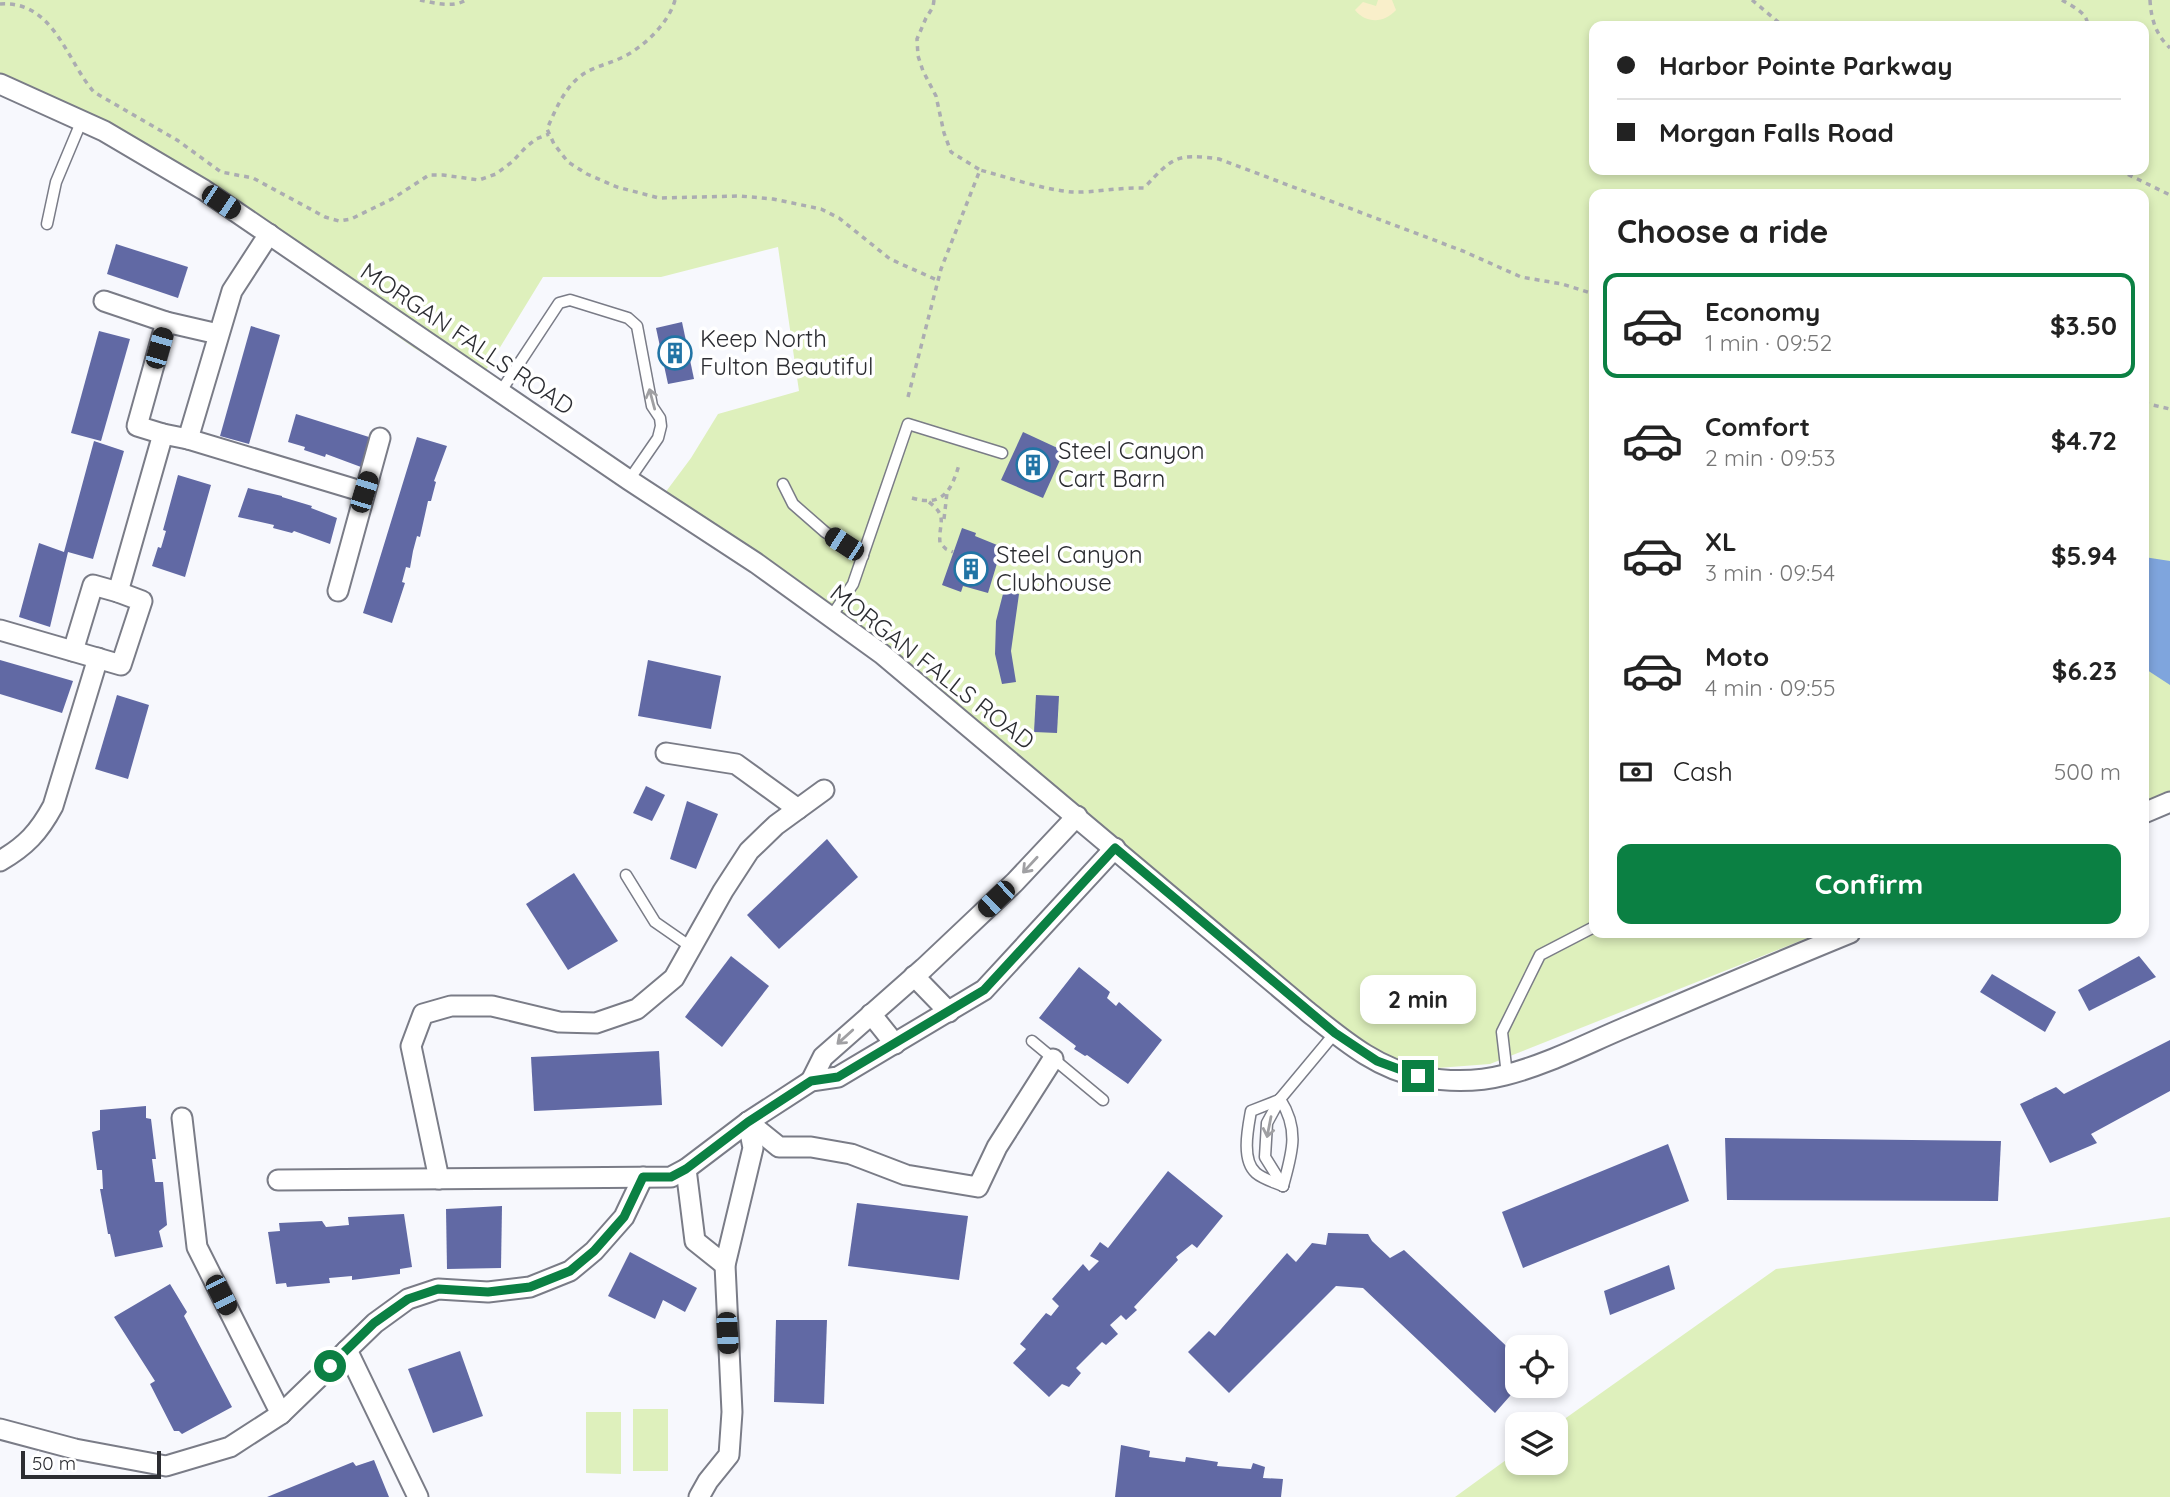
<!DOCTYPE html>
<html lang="en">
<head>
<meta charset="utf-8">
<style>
	:root { --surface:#fff; --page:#f2f2f2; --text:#222; --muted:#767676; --line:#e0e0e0; --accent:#0b8043 }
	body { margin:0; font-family:Quicksand,sans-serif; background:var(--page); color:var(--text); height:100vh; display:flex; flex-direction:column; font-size:26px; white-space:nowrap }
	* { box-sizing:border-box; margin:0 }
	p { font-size:23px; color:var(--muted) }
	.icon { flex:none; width:38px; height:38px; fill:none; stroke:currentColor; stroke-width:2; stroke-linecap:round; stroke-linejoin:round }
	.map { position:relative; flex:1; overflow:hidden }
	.panel { position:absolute; left:1589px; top:189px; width:560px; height:749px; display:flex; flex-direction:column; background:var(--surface); border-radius:14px; box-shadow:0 4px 10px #0003 }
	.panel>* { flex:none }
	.banner { position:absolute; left:1589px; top:21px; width:560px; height:154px; border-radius:14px; box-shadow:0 4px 10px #0003; display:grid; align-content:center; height:154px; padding:0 28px; background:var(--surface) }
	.tools { position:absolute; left:1505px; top:1335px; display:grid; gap:14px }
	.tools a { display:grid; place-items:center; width:63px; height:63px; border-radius:14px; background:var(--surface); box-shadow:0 4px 10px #0003; font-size:35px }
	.scale { position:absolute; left:21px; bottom:18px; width:140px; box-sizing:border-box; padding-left:7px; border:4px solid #2c2d32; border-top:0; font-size:19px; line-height:24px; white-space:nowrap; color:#2c2d32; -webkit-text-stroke:5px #fff; paint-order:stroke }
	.end { position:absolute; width:32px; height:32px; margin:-16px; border:9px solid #0b8043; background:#fff; box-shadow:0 0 0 4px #fff }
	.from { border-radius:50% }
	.bubble { position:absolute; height:49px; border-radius:14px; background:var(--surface); box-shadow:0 4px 10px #0003; font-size:23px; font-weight:800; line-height:49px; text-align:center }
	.car { position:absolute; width:21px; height:42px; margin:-21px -10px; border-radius:9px; box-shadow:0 0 5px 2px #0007; background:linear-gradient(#222 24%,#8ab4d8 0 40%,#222 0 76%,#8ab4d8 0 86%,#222 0) }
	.banner b { display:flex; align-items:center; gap:24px; height:66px; font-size:26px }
	.banner b+b { border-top:2px solid var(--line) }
	.banner i { width:18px; height:18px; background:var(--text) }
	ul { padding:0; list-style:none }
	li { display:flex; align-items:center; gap:21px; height:105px; margin:0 14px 10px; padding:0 14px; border:4px solid transparent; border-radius:14px }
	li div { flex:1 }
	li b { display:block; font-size:26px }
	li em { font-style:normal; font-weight:800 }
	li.active { border-color:var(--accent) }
	li>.icon { width:63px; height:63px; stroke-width:1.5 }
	h2 { padding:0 28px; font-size:32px; line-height:84px }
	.pay { display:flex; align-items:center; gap:18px; height:77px; padding:0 28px; font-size:26px }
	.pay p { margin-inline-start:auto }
	.primary-button { display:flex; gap:14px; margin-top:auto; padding:14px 28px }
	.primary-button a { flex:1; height:80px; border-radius:14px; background:var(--accent); color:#fff; font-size:28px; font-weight:800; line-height:80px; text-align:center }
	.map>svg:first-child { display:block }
</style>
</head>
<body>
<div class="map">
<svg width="2170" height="1497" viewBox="0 0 2170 1497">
	<rect width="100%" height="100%" fill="#f7f8fd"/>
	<g fill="#def0bc" fill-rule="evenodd">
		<path d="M0,0H2170V793L2144,804V194H1594V933H1820L1490,1064L1385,1072L972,725L656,505L691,458L718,414L799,391L778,247L661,277H543L477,385L414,348L116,136L0,93ZM1594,26H2144V170H1594Z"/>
		<polygon points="2170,1217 2170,1497 1455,1497 1517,1452 1517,1463 1556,1463 1556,1425 1776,1269"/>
		<rect x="633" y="1409" width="35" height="62"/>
		<polygon points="586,1412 621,1412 621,1474 586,1473"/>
	</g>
	<path fill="#f9efca" d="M1378,0H1392L1396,10C1385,23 1366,24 1355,10L1363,2L1376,6Z"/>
	<polygon fill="#7fa5dd" points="2144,557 2170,561 2170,685 2144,668"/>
	<g fill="#6169a4">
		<polygon points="116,244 188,267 178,298 107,274"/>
		<polygon points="682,322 694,379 668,384 656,328"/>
		<polygon points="251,326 280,335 249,444 220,436"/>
		<polygon points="99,331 130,339 101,441 71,433"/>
		<polygon points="296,414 369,437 361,467 326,454 325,457 304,450 305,447 288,442"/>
		<polygon points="1023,432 1064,451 1043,498 1001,480"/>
		<polygon points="417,437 447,446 434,481 436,482 431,501 428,501 420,537 417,536 413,551 410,568 406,567 402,582 405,583 392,623 363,613"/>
		<polygon points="94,441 124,451 93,559 68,552 50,627 19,617 39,543 64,552"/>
		<polygon points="178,475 211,485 185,577 152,566 158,547 161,548 166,531 163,530"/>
		<polygon points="248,488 282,496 282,497 312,506 311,508 337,518 330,544 294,531 292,533 273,528 274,525 238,517"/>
		<polygon points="962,528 976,533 975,536 1002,547 988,593 963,586 961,592 942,585"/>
		<polygon points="1004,590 1019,594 1011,651 1016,682 1002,684 995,654 996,621"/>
		<polygon points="0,660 73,681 62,713 0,694"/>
		<polygon points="648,660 721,676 711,729 638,716"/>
		<polygon points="117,695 149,705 128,779 95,769"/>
		<polygon points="1036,695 1059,696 1057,733 1034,732"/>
		<polygon points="646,786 665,795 652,821 633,813"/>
		<polygon points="687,801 718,814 696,869 670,859"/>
		<polygon points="827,839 858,877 779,949 747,915"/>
		<polygon points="574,873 618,941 568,970 526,904"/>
		<polygon points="731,956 769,986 722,1047 685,1017"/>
		<polygon points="2139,956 2156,977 2089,1011 2078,990"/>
		<polygon points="1079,967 1110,992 1107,998 1116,1006 1119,1002 1162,1040 1128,1084 1087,1055 1085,1056 1074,1049 1076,1046 1039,1018"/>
		<polygon points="1992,974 2056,1012 2045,1032 1980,992"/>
		<polygon points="2170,1040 2170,1091 2091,1134 2097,1143 2050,1163 2020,1104 2056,1087 2064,1094"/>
		<polygon points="659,1051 662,1105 534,1111 531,1057"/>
		<polygon points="146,1106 146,1118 151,1119 156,1159 152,1159 155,1182 163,1182 167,1225 159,1231 163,1247 115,1257 110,1234 108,1234 100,1189 103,1189 102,1170 97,1170 92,1132 100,1130 100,1110"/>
		<polygon points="1725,1138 2001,1141 1998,1201 1727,1200"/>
		<polygon points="1668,1144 1689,1201 1523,1268 1502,1212"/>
		<polygon points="1168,1171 1223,1216 1197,1248 1192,1244 1176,1257 1178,1260 1134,1307 1137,1310 1126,1320 1121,1315 1110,1325 1118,1334 1106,1345 1102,1342 1076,1368 1081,1373 1069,1387 1062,1384 1049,1397 1013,1363 1026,1349 1020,1344 1046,1313 1051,1316 1059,1306 1052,1299 1083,1264 1089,1271 1099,1261 1090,1256 1100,1242 1108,1248"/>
		<polygon points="857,1203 968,1216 959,1280 848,1266"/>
		<polygon points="502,1206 501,1268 447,1269 446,1209"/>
		<polygon points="404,1214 412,1267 400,1269 400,1274 352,1280 352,1276 329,1278 330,1283 287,1287 286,1283 276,1284 268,1232 280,1231 279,1223 322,1221 326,1227 349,1225 348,1217"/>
		<polygon points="1328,1233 1368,1234 1372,1241 1390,1258 1404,1250 1517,1356 1517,1388 1495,1413 1363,1288 1336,1286 1229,1393 1188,1352 1209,1331 1215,1336 1287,1253 1296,1262 1312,1243 1326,1245"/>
		<polygon points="630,1252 697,1288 685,1312 663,1300 655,1319 608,1296"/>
		<polygon points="1669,1265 1675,1289 1610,1315 1604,1291"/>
		<polygon points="170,1284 187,1312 184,1316 232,1407 182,1434 179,1431 174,1431 150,1384 155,1381 114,1317"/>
		<polygon points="776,1320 827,1320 824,1404 774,1402"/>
		<polygon points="460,1351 483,1416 433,1433 408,1369"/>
		<polygon points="1121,1445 1150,1451 1149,1457 1185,1462 1186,1457 1218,1462 1217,1466 1251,1469 1253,1463 1265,1467 1263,1478 1283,1479 1281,1497 1115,1497"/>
		<polygon points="374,1460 389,1497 267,1497 353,1462 356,1466"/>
	</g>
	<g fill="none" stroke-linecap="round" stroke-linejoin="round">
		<defs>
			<g id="lane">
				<polyline points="47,224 56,182 82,120"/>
				<polyline points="501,391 559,303 570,300 628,318 637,326 652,406 660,418 661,426 658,438 629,480"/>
				<polyline points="783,484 793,504 825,532 863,556"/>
				<polyline points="831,617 853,584 908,424 1002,453"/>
				<polyline points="626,875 655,922 691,947"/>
				<polyline points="1032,1041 1103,1100"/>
				<polyline points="1507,1075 1502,1032 1540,955 1594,927"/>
				<path d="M1280,1099C1300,1130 1292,1153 1283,1186"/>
				<path d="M1279,1100L1251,1111C1248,1128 1241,1160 1256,1173C1263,1179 1274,1182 1283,1186"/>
				<polyline points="1283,1186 1265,1157 1267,1123 1280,1099 1335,1033"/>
			</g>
			<g id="street">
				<path d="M0,84L104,131L204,190L629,480L756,563L882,654L1307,1011C1341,1038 1376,1069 1421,1077C1449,1082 1478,1082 1505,1075C1546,1065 1586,1044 1624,1028C1699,996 1774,964 1850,933"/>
				<polyline points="104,301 166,322"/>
				<polyline points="163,434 137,426 166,322 218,334"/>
				<polyline points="188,439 364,492"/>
				<polyline points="338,591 380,438"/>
				<polyline points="0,630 121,665 142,601 118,592"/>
				<polyline points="73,651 93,585 118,592 163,434 188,439 232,291 269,234"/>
				<polyline points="666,753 736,764 798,809"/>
				<polyline points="2144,813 2170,802"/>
				<path d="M0,861C26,846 39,832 53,806L98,658"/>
				<polyline points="914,976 949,1012"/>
				<polyline points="871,1014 895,1044"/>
				<polyline points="811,1081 823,1057 924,968 1015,882 1077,816"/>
				<polyline points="182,1118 197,1247 281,1414"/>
				<polyline points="748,1122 779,1147 811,1147 851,1154 906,1175 978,1187 997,1147 1053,1059"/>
				<polyline points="686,1169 695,1241 725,1265"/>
				<polyline points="439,1179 411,1046 423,1014 451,1006 492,1006 559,1022 596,1023 637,1009 674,978 723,891 749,851 776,825 824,790"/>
				<polyline points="278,1180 671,1177 686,1169 748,1122 811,1081 838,1077 984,990 1115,848"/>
				<polyline points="347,1350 418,1497"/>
				<polyline points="0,1429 75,1449 166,1466 230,1447 281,1414 375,1323 408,1299 438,1289 488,1292 530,1287 570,1271 594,1251 624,1217 643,1177"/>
				<polyline points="699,1497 708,1481 729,1455 732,1412 725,1265 753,1148 748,1122"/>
			</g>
		</defs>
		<use href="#lane" stroke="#7a7c87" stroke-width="13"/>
		<use href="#street" stroke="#7a7c87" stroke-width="23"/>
		<g stroke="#abacb1" stroke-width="3.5" stroke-dasharray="5 5" stroke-linecap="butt">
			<path d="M420,0C434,3 453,8 466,0"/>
			<path d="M675,0C669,23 643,48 621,58C606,65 591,67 578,78C563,91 555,111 547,129L554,144L568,162L587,174L617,187L659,198L740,196L773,199L821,209L839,218L890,259L937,280"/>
			<polyline points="934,0 933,7 926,18 917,39 918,56 923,71 936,96 944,133 951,152 980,170"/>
			<polyline points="1752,0 1783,26"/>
			<path d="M2062,0C2073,7 2087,12 2088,26"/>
			<path d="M2150,0C2151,19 2156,35 2170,48"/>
			<path d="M0,4C54,0 67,62 94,92L177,140L221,172L253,178L325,217L339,221L351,219L392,199L429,175H443L479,180L496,174L512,162L526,147L536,139L549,134"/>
			<polyline points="2119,170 2170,195"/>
			<path d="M908,397L941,269L980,170C1010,178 1041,189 1072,192C1093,193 1120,187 1144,188C1173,157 1176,153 1219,159L1463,251L1521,277L1562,284L1594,294"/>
			<polyline points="2144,403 2170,409"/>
			<path d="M912,498C943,507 951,491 959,465"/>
			<path d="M929,502C949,517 938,524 940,543L946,549L953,552"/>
			<polyline points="944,519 947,493"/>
		</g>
		<use href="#lane" stroke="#fff" stroke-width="10"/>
		<use href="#street" stroke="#fff" stroke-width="19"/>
	</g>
	<defs><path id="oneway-shaft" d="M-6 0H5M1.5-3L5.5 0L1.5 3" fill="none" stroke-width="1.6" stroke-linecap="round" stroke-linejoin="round" transform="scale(1.75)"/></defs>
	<g stroke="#a0a0a3">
		<use href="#oneway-shaft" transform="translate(652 399) rotate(-105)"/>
		<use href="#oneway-shaft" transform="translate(1030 865) rotate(133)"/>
		<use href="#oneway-shaft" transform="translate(845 1037) rotate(138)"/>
		<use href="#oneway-shaft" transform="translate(1269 1127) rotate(101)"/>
	</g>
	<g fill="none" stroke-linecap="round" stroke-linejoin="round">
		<polyline stroke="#0b8043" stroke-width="9" points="330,1366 374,1323 408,1299 438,1289 488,1292 530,1287 570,1271 594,1251 624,1217 643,1177 671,1177 686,1169 748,1122 811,1081 838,1077 984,990 1115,848 1335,1033 1377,1061 1418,1076"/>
	</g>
	<defs>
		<symbol id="building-ring" viewBox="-11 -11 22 22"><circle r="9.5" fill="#fff" stroke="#2174a5" stroke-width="1.5"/><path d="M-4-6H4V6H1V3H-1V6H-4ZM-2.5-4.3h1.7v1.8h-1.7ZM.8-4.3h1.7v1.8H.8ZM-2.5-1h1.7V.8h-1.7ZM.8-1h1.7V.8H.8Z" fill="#2174a5"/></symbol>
	</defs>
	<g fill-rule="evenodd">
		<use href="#building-ring" x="656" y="334" width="38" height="38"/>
		<use href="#building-ring" x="1014" y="446" width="38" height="38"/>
		<use href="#building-ring" x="952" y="550" width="38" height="38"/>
	</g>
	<g text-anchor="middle" stroke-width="7" stroke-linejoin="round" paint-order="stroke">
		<g font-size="24" fill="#2c2d32" stroke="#fff">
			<text transform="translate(467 339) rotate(34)" y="8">MORGAN FALLS ROAD</text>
			<text transform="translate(932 667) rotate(38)" y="8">MORGAN FALLS ROAD</text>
		</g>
		<g font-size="24" fill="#2c2d32" stroke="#fff" text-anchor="start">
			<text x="700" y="347">Keep North<tspan x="700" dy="28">Fulton Beautiful</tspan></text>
			<text x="1058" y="459">Steel Canyon<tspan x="1058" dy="28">Cart Barn</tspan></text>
			<text x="996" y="563">Steel Canyon<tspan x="996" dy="28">Clubhouse</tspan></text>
		</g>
	</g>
</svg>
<div class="tools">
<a><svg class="icon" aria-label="locate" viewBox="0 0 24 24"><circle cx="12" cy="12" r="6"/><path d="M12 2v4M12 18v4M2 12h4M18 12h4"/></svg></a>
<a><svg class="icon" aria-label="layers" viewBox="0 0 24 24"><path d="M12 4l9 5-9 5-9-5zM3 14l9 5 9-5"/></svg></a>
</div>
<div class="scale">50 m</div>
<i class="end from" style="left:330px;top:1366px"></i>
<i class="end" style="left:1418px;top:1076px"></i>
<div class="bubble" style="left:1360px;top:975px;width:116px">2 min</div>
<i class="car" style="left:221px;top:202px;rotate:124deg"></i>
<i class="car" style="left:159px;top:348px;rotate:16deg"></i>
<i class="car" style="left:364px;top:492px;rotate:17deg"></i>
<i class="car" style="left:844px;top:544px;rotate:303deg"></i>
<i class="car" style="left:996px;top:899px;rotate:226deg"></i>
<i class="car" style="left:221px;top:1295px;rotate:153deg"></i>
<i class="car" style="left:727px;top:1333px;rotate:177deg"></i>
<div class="banner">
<b><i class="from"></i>Harbor Pointe Parkway</b>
<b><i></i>Morgan Falls Road</b>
</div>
<section class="panel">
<h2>Choose a ride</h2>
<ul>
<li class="active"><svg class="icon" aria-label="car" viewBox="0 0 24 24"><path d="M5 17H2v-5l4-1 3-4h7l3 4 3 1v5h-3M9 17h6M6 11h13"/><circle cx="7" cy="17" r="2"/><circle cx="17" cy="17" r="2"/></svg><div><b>Economy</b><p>1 min · 09:52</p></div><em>$3.50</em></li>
<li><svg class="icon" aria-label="car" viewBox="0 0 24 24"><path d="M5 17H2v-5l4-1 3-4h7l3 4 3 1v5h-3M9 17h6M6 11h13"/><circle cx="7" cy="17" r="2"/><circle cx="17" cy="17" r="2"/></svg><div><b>Comfort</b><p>2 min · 09:53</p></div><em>$4.72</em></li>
<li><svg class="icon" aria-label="car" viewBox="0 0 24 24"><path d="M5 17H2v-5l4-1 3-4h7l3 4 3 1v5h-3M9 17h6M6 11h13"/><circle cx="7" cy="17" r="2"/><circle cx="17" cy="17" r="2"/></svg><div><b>XL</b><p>3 min · 09:54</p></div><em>$5.94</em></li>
<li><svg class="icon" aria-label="car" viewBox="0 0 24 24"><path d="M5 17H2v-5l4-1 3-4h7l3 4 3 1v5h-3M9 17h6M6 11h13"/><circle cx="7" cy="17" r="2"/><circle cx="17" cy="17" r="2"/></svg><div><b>Moto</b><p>4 min · 09:55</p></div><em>$6.23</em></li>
</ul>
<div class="pay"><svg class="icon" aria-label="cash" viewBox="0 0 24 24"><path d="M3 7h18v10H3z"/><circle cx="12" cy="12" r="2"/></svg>Cash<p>500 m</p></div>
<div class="primary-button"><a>Confirm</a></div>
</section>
</div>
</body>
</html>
